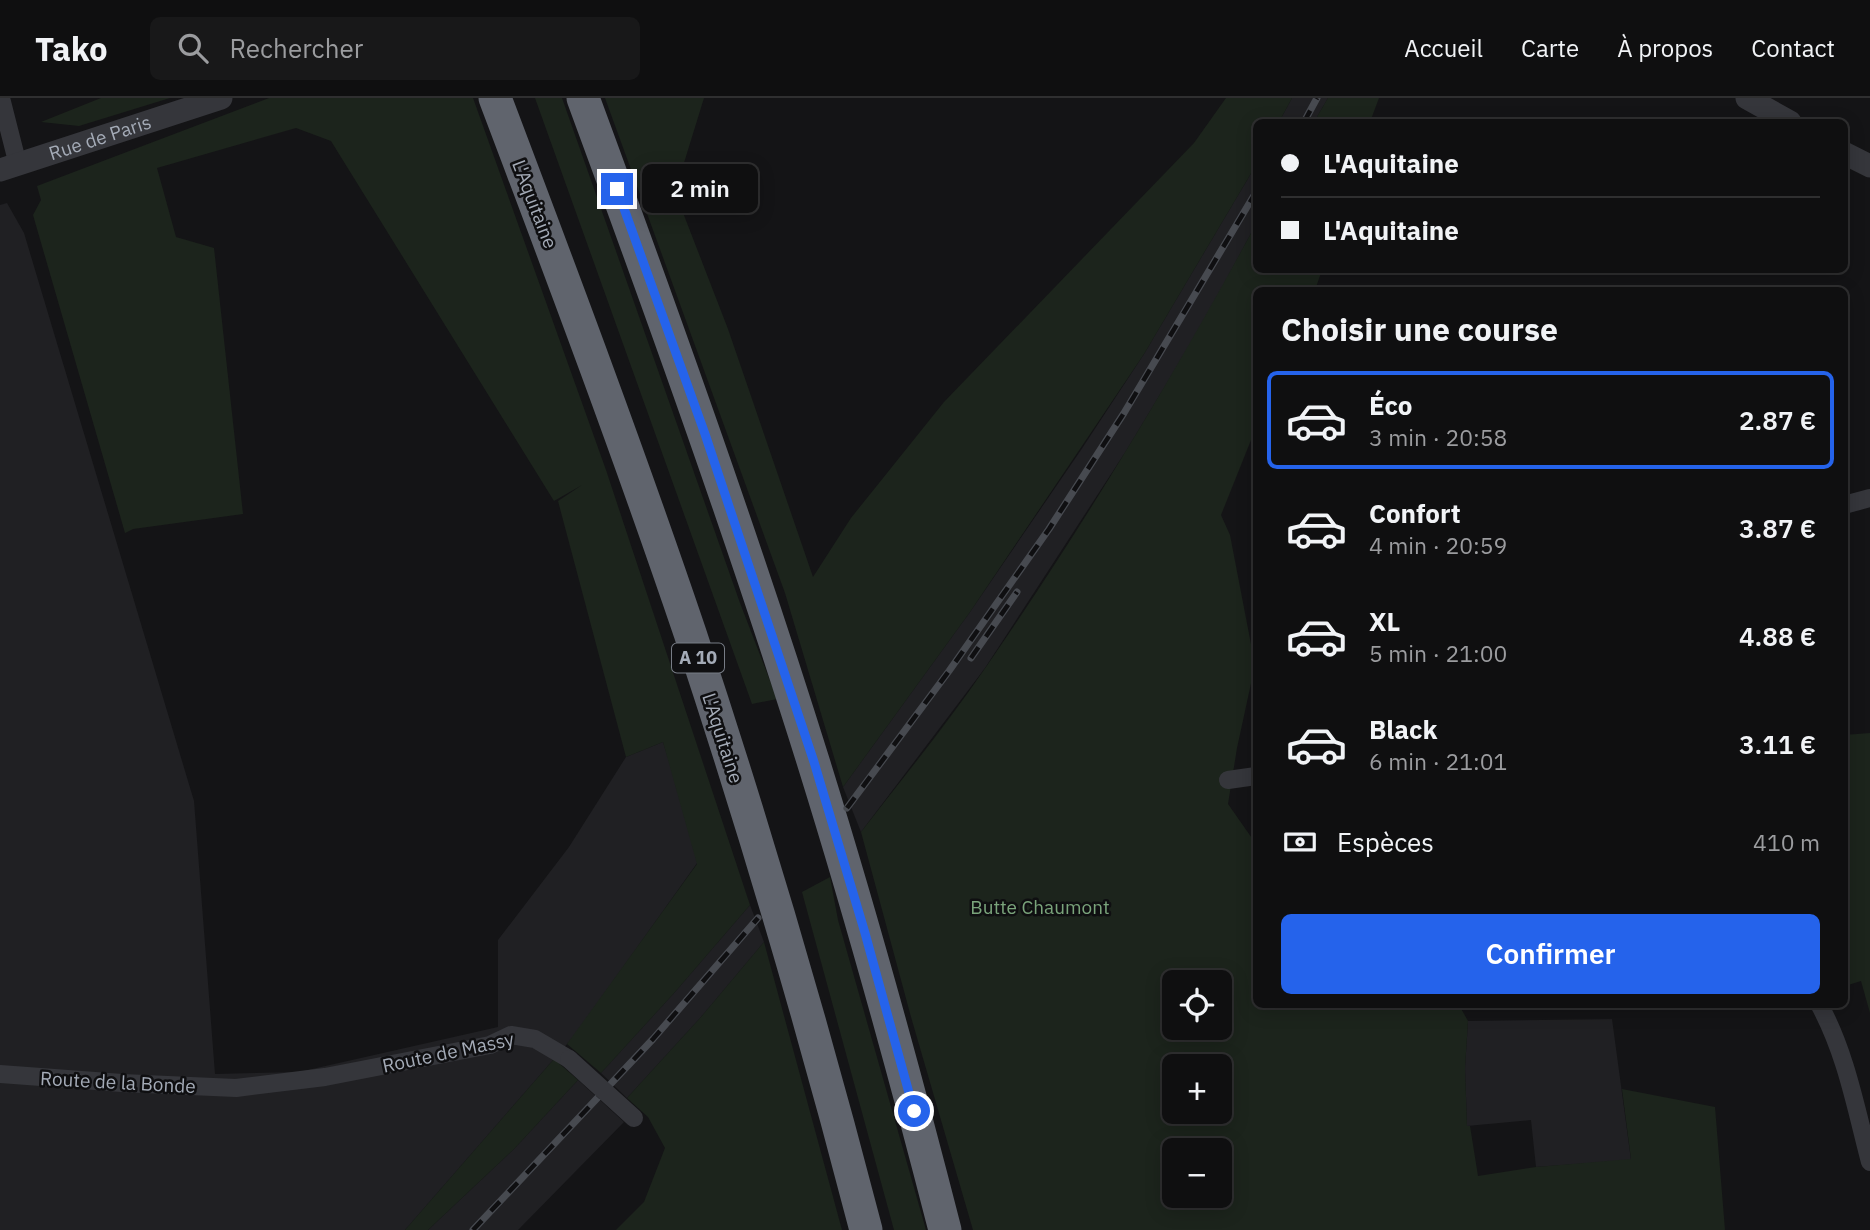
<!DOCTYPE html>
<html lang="fr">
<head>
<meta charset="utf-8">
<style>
	:root { --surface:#0f0f10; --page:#181819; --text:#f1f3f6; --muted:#9b9c9f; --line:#2f2f30; --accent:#2563eb }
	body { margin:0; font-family:"IBM Plex Sans",sans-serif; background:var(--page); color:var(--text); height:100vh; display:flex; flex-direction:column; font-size:26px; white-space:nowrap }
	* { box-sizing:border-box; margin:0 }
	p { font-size:23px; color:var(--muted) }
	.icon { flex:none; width:38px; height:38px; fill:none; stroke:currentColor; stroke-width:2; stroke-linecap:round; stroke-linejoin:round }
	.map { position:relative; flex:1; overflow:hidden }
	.details { position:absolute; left:1253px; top:189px; width:595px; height:721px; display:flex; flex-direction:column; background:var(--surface); border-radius:10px; box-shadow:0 4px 18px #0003,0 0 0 2px var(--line) }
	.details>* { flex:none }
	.top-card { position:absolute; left:1253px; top:21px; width:595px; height:154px; border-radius:10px; box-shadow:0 4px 18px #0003,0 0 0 2px var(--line); display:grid; align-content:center; height:154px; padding:0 28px; background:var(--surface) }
	.tools { position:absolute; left:1162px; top:872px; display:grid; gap:14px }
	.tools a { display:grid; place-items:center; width:70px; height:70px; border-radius:10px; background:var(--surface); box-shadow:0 4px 18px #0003,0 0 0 2px var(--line); font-size:35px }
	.end { position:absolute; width:32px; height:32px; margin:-16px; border:9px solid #2563eb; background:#fff; box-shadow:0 0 0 4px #fff }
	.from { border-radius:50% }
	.bubble { position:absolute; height:49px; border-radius:10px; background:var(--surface); box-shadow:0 4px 18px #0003,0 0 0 2px var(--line); font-size:23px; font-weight:600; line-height:49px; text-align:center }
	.top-card b { display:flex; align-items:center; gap:24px; height:66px; font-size:26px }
	.top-card b+b { border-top:2px solid var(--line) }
	.top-card i { width:18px; height:18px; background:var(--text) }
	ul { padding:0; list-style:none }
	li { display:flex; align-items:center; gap:21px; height:98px; margin:0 14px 10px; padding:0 14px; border:4px solid transparent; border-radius:10px }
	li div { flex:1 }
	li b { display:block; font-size:26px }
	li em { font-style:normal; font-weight:600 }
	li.on { border-color:var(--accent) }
	li>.icon { width:63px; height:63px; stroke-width:1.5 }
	h2 { padding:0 28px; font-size:32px; line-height:84px }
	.pay { display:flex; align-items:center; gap:18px; height:77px; padding:0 28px; font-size:26px }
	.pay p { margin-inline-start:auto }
	.cta { display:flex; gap:14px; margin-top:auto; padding:14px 28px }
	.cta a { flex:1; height:80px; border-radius:10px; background:var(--accent); color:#fff; font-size:28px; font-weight:600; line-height:80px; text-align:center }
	header { display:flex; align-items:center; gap:42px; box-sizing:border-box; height:98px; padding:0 35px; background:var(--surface); border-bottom:2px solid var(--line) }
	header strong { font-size:33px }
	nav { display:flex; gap:38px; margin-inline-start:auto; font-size:24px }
	.search { width:490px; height:63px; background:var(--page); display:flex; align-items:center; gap:18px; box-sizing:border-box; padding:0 24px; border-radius:10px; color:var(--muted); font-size:26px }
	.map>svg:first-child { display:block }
</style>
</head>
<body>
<header>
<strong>Tako</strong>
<div class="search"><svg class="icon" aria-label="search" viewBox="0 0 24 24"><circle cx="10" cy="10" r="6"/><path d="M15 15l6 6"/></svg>Rechercher</div>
<nav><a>Accueil</a><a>Carte</a><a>À propos</a><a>Contact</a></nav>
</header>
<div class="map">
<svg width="1870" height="1132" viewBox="0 0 1870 1132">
	<rect width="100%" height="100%" fill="#141416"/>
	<g fill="#202023">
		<polygon points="1292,0 1328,0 1314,24 1279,24"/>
		<polygon points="1256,67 1256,126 1202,227 1126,353 985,570 861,734 843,689 970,514 1081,352 1144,256"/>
		<polygon points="7,105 24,135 194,703 215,976 299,974 498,929 498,842 569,749 626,659 663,644 700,761 574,938 405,1132 0,1132 0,107"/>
		<polygon points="750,807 764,844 701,919 627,1000 601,975 675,894"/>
		<polygon points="1612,921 1631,1062 1536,1069 1531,1022 1467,1028 1465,970 1468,923"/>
		<polygon points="578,982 624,1024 518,1132 428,1132 514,1051"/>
	</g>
	<g fill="#1c241c" fill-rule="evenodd">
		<polygon points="101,0 170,0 79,28 41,24"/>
		<polygon points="269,0 473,0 606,372 750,807 675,894 601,975 567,946 697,766 663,644 626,659 558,403 582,387 554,403 331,43 296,30 157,70 176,139 214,150 243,416 133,431 125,435 33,117 41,102 37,88"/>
		<polygon points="535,0 562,0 740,505 777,601 752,606"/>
		<polygon points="605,0 704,0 675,94 728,231 813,479 851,420 944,304 1194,45 1226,0 1292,0 1279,24 1256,24 1256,67 1144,256 970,514 843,689 785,495"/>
		<polygon points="1328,0 1379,0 1370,24 1314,24"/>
		<path d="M1256,126V172H1322L1315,192H1256V342H1251L1221,417L1230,437L1255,567L1237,650L1228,706L1256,746V906L1459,907L1468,923L1465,970L1467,1028H1470L1478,1078L1536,1069L1631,1061L1622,991L1715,1009L1725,1132H973L911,919L861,734C903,680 947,626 986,569C1084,427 1174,278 1256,126ZM1174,884H1220V929H1174ZM1174,968H1220V1013H1174ZM1174,1052H1220V1097H1174Z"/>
		<polygon points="1870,635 1870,915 1861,883 1845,888 1844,637"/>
		<polygon points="830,779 838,822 926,1132 894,1132 802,794"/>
		<polygon points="764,844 842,1132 616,1132 644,1104 665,1050 648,1019 627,1000 701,919"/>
		<polygon points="554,961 578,982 514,1051 428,1132 405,1132"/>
	</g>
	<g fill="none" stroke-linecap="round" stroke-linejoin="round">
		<g stroke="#35363b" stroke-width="18">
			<polyline points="1,0 18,67"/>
			<polyline points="1844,407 1870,400"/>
			<polyline points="1228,682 1256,678"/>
			<path d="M1819,906C1846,955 1856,1011 1870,1064"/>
			<polyline points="0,976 122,985 236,990 325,979 490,947 511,937 535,941 569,961"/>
		</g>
		<g stroke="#35363b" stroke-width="23">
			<polyline points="1747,0 1790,24"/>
			<polyline points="1844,55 1870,68"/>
			<path id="s1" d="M0,72L221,0"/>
		</g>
		<g stroke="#60646d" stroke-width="33">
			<path d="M495,0C562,177 629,355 690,535C755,731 814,931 866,1132"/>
			<path d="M583,0C664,220 744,442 814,666C862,820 905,976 945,1132"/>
		</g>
		<defs>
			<g id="rail">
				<polyline points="1304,24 1317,0"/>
				<polyline points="971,560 1017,494"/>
				<polyline points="847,710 949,573 1049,431 1124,315 1256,94"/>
				<polyline points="473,1132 653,941 758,820"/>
			</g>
		</defs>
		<use href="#rail" stroke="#474a50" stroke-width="7"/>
		<use href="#rail" stroke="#0f0f11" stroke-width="4.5" stroke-dasharray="13" stroke-linecap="butt"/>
		<polyline stroke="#35363b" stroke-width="18" points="569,961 634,1020"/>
	</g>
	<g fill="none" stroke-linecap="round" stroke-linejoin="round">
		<polyline stroke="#2563eb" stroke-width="9" points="617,91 705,336 814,664 865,835 914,1013"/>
	</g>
	<g text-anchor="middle" stroke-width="5" stroke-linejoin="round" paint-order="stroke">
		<rect fill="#0f0f11" stroke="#777c85" stroke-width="2" x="672" y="545.5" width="52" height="29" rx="5"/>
		<g font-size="18" font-weight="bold" fill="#a4abb7">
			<text x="698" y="566">A 10</text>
		</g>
		<g font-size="19" fill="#a4abb7" stroke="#0f0f11">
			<text dy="7" stroke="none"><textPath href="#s1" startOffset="105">Rue de Paris</textPath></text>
			<text transform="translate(535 106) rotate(69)" y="7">L'Aquitaine</text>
			<text transform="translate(723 640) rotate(72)" y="7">L'Aquitaine</text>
			<text transform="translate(448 954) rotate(-12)" y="7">Route de Massy</text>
			<text transform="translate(118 984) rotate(3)" y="7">Route de la Bonde</text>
		</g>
		<g font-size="19" fill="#7aa47b" stroke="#0f0f11">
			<text x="1040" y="816">Butte Chaumont</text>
		</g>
	</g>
</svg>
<div class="tools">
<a><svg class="icon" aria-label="locate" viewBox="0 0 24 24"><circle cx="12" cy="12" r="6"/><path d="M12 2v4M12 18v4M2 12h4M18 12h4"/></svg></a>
<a>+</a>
<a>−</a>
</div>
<i class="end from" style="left:914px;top:1013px"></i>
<i class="end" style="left:617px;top:91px"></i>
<div class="bubble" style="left:642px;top:66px;width:116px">2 min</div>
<div class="top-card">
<b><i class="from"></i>L'Aquitaine</b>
<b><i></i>L'Aquitaine</b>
</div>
<section class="details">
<h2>Choisir une course</h2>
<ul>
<li class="on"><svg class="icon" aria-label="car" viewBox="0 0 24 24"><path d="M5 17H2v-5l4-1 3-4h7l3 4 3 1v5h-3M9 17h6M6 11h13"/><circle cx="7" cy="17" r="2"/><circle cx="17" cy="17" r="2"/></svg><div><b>Éco</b><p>3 min · 20:58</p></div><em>2.87 €</em></li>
<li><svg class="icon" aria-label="car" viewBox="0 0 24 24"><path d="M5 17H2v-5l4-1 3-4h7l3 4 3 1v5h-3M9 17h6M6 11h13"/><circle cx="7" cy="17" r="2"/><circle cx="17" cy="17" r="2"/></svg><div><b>Confort</b><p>4 min · 20:59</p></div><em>3.87 €</em></li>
<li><svg class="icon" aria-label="car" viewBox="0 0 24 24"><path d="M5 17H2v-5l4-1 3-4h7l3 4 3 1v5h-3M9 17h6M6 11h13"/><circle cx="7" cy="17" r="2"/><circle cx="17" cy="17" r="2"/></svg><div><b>XL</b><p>5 min · 21:00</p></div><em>4.88 €</em></li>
<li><svg class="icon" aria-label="car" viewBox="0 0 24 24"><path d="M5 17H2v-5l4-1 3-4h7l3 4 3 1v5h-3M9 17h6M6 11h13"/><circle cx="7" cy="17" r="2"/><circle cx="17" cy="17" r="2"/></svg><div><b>Black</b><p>6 min · 21:01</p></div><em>3.11 €</em></li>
</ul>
<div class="pay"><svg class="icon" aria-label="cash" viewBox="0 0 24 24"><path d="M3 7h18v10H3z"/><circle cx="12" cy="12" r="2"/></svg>Espèces<p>410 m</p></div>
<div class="cta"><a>Confirmer</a></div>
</section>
</div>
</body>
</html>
